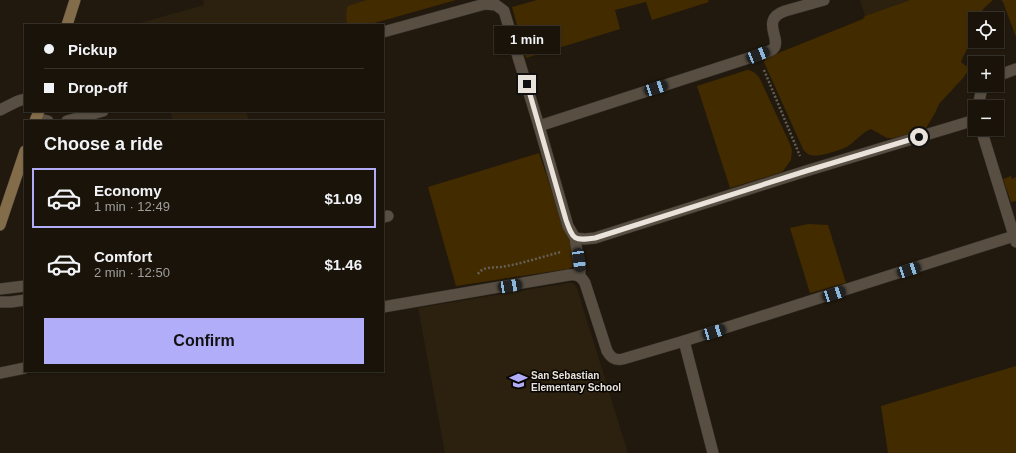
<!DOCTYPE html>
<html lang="en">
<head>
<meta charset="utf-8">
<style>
	:root { --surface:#19130a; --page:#262018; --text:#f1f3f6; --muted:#9f9e9c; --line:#37322b; --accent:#b2adf9 }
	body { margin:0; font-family:Helvetica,sans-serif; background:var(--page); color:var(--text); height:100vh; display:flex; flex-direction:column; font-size:15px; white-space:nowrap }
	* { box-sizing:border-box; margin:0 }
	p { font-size:13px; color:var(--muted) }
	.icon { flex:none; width:22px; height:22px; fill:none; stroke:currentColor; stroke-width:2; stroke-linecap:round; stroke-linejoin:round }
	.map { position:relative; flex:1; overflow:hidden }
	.side { position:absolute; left:24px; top:120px; width:360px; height:252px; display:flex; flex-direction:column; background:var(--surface); border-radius:0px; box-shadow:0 1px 3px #0004,0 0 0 1px var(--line) }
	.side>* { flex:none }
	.guide { position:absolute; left:24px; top:24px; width:360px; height:88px; border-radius:0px; box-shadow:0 1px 3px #0004,0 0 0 1px var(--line); display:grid; align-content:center; height:88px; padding:0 20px; background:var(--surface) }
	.controls { position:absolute; left:968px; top:12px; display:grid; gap:8px }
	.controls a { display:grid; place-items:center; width:36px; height:36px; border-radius:0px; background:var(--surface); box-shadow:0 1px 3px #0004,0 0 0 1px var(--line); font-size:20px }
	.end { position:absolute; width:18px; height:18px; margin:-9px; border:5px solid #e9e3dc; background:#111; box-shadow:0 0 0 2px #111 }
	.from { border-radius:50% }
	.bubble { position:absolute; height:28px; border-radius:0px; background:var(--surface); box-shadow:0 1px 3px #0004,0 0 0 1px var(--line); font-size:13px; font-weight:800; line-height:28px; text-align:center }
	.car { position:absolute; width:12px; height:24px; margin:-12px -6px; border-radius:5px; box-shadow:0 0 3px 1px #0007; background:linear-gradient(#222 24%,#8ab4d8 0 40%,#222 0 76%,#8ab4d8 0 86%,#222 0) }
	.guide b { display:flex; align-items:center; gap:14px; height:38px; font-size:15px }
	.guide b+b { border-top:1px solid var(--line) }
	.guide i { width:10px; height:10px; background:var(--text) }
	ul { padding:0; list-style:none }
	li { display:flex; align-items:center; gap:12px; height:60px; margin:0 8px 6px; padding:0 12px; border:2px solid transparent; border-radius:0px }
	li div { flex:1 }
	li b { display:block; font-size:15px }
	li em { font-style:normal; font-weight:800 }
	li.active { border-color:var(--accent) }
	li>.icon { width:36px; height:36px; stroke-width:1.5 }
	h2 { padding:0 20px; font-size:18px; line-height:48px }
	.button { display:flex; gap:8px; margin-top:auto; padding:8px 20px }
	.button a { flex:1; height:46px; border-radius:0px; background:var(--accent); color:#111; font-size:16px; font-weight:800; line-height:46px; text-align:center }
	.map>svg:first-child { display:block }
</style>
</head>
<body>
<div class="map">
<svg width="1016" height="453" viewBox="0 0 1016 453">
	<rect width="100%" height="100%" fill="#21190d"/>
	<g fill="#2c210f">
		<polygon points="203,0 456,0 367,25 133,25 204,5"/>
		<polygon points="860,0 910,0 865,16"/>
		<polygon points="170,111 246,111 249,121 173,121"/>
		<polygon points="569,283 572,283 575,285 577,288 628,453 445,453 418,308"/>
	</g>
	<g fill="#432b00">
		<path d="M367,0H456L367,25H347C347,19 345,12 348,6Z"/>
		<polygon points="537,0 708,0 709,2 652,20 646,2 615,10 620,29 526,58 512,7"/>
		<path d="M910,0H993L984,8L977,19H975L974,36L972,41L968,47L963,57L961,62L963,64L968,67V71L963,78L939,104L935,113L926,128L920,131L893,138H887L871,129C862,132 856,141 848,146C841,150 818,158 810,155C807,154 805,152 803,149L764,62L766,58L863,19L865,16Z"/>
		<polygon points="1001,0 1016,0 1016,37 1003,2"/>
		<path d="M747,70C752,70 755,73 759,77L790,144L792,150L791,160L783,171L779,173L730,188L697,86Z"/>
		<polygon points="539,153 559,213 570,242 573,264 572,267 568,269 456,286 428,187"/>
		<polygon points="1011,176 1012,179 1016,177 1016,201 1011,202 1003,179"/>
		<polygon points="808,224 828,225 846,283 810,293 790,228"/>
		<polygon points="1016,366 1016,453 888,453 881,406"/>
	</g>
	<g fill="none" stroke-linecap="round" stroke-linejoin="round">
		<defs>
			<g id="service">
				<path d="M758,55C763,53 769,52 773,49C783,40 759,20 785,11L824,0"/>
				<polyline points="383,217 388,216"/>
				<polyline points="0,289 25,286"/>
				<polyline points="0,302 11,302 25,300"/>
			</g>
			<g id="minor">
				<polyline points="383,32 485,4 496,5 504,11 539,126 563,209 568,226 575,238 580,271 579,276"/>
				<polyline points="997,76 1016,69"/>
				<polyline points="978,107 981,92 985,85"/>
				<polyline points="0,110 18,101 25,99"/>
				<polyline points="36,118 48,121"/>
				<polyline points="67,121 103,111"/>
				<polyline points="539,126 758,55"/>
				<polyline points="981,129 1016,242"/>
				<polyline points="575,238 585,239 595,238 806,171 975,120"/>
				<path d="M383,307L569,275C577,274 581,276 585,283L607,351C611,358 615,361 623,359L684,341L1014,236"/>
				<polyline points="684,341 713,453"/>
				<polyline points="0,373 25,368"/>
			</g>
			<g id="secondary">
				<polyline points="67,25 75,0"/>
				<polyline points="35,121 39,111"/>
				<polyline points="0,225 25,151"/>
			</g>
		</defs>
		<use href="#service" stroke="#37312c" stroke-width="12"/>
		<use href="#minor" stroke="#37312c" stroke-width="12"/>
		<use href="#secondary" stroke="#37312c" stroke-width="12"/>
		<g stroke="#655e54" stroke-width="2.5" stroke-dasharray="2 2" stroke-linecap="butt">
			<polyline points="764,70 800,156"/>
			<path d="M478,274C483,266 493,268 501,267C521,264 541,257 561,252"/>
		</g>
		<use href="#service" stroke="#584f42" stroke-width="11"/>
		<use href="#minor" stroke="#584f42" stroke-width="11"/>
		<use href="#secondary" stroke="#826c49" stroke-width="11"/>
	</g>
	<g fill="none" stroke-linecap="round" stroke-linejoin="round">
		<path stroke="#e9e3dc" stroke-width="5" d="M527,84L566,220C573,240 574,241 595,238L806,171L919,137"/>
	</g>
	<defs>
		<symbol id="school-bare" viewBox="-9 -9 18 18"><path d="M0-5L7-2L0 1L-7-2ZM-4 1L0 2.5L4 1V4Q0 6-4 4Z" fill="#b2adf9" stroke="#080502" stroke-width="2.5" paint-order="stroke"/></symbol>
	</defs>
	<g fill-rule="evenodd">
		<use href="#school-bare" x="506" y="368" width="25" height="25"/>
	</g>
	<g text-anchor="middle" stroke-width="3" stroke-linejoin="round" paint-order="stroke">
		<g font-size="10" font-weight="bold" fill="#e9e3dc" stroke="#080502" text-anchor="start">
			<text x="531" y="379">San Sebastian<tspan x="531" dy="12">Elementary School</tspan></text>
		</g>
	</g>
</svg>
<div class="controls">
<a><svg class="icon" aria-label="locate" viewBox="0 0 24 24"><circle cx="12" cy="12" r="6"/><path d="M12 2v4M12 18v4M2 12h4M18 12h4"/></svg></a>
<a>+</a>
<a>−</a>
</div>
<i class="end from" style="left:919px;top:137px"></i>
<i class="end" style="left:527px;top:84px"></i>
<div class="bubble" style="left:494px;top:26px;width:66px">1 min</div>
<i class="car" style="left:758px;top:55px;rotate:68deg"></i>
<i class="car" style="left:656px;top:88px;rotate:72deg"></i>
<i class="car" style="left:579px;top:260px;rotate:172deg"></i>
<i class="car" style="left:909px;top:270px;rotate:72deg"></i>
<i class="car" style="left:510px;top:286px;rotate:80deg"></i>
<i class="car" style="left:834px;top:294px;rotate:72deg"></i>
<i class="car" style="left:714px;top:332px;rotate:73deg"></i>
<div class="guide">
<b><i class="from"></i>Pickup</b>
<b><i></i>Drop-off</b>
</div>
<section class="side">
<h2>Choose a ride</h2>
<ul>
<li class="active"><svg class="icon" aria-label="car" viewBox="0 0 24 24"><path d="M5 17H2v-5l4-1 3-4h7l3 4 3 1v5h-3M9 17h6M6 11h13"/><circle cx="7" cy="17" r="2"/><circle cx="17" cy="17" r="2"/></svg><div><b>Economy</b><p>1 min · 12:49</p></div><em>$1.09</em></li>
<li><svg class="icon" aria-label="car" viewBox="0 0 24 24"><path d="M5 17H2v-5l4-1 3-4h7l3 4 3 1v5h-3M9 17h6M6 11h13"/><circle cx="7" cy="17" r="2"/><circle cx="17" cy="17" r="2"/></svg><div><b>Comfort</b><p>2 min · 12:50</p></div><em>$1.46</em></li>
</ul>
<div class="button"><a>Confirm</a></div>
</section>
</div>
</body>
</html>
